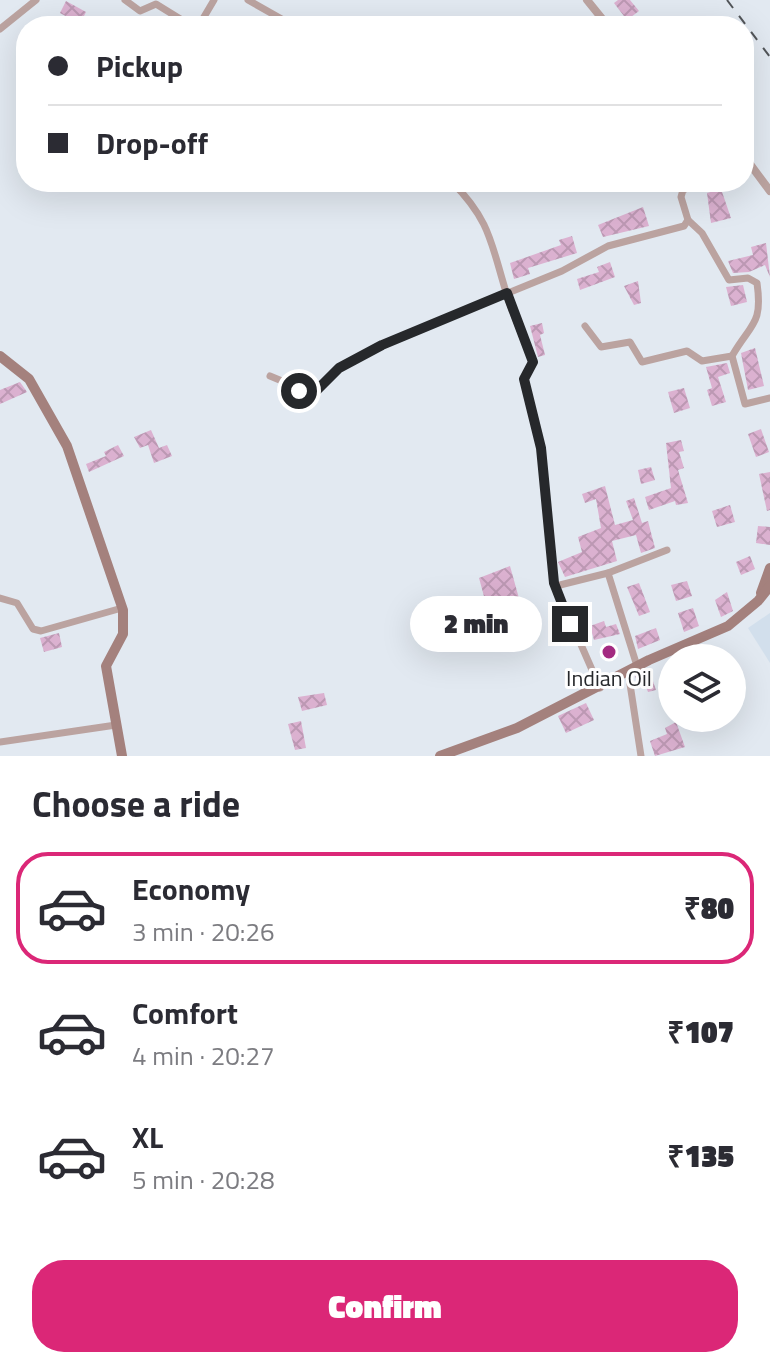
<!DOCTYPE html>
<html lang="en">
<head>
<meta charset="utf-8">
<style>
	:root { --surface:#fff; --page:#f7f7f7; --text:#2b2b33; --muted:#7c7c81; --line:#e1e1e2; --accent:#db2777 }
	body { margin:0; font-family:"Titillium Web",sans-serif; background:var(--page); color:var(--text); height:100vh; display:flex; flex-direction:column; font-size:30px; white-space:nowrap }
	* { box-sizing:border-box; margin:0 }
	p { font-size:26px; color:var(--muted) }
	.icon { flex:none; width:44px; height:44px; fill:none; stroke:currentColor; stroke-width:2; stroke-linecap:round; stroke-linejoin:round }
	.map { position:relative; height:756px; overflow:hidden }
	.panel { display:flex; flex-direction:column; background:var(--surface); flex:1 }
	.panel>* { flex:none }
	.guide { position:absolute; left:16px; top:16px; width:738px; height:176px; border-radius:32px; box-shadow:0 8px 32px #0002; display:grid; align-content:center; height:176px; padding:0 32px; background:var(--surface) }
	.tools { position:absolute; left:658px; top:644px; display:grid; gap:16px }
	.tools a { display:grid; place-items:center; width:88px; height:88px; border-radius:50%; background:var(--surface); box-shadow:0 8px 32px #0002; font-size:40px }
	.end { position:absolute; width:36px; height:36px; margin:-18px; border:10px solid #26282b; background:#fff; box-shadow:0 0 0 4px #fff }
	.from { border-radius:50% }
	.bubble { position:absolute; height:56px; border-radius:28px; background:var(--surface); box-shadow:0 8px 32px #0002; font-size:26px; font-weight:800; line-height:56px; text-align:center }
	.guide b { display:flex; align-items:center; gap:28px; height:76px; font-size:30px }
	.guide b+b { border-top:2px solid var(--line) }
	.guide i { width:20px; height:20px; background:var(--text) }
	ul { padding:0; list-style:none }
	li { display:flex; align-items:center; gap:24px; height:112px; margin:0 16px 12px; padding:0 16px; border:4px solid transparent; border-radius:32px }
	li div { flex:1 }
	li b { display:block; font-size:30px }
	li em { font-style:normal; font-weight:800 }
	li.current { border-color:var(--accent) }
	li>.icon { width:72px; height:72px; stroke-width:1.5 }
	h2 { padding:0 32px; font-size:36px; line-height:96px }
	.primary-button { display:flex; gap:16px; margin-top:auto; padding:16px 32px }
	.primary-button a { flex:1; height:92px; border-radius:32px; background:var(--accent); color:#fff; font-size:32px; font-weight:800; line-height:92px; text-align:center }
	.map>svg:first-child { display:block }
</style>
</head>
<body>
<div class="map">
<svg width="770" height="756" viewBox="0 0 770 756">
	<defs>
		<pattern id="building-cross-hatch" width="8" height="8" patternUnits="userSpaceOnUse" patternTransform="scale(2)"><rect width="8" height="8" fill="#dbb1d0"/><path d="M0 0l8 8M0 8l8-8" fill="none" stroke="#bc98b3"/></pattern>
	</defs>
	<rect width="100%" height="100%" fill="#e2e9f1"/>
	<polygon fill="#d2dfec" points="770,613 770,663 748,628"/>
	<g fill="url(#building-cross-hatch)">
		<polygon points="618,0 630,0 639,11 627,20 614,3"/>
		<polygon points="66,1 86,12 80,24 60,13"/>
		<polygon points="721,189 731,218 711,223 707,193"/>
		<polygon points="643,207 649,226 603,237 598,225"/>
		<polygon points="572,236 577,253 528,268 530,274 514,279 510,263 561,245 559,240"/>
		<polygon points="766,243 770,277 765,265 749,272 733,273 728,261 753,255 751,247"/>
		<polygon points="610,262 615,277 580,290 577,279 599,272 597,267"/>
		<polygon points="638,281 641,303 634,305 624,286"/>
		<polygon points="743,285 747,302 731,306 726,287"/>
		<polygon points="542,323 544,333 540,335 545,355 538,357 530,326"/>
		<polygon points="755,348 764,386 748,390 741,353"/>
		<polygon points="727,363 730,373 718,377 726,402 712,406 707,390 712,388 706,367"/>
		<polygon points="20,382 27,392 0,404 0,390"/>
		<polygon points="684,388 690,408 674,413 668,392"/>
		<polygon points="761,429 769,452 756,457 748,434"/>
		<polygon points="151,430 159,448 167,445 172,456 154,463 148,445 140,448 134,437"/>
		<polygon points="681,440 684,451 679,452 684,468 678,470 688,503 676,505 675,501 649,510 645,497 671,488 666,443"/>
		<polygon points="118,445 124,456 89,472 86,464 106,456 104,452"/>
		<polygon points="651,467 655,480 641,484 638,470"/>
		<polygon points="770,472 770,510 767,511 759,474"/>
		<polygon points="605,486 615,525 633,520 626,501 634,498 642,523 648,521 655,548 641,553 636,535 612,541 617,561 565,577 558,562 582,552 578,537 601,528 596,499 585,503 582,494"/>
		<polygon points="730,505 735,522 717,527 712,511"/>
		<polygon points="758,526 770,527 770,545 756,543"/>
		<polygon points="750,556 755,569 741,575 736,562"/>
		<polygon points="510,566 520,602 507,605 511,617 501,619 498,608 488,611 479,578"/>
		<polygon points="687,581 692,596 676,601 671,585"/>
		<polygon points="639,583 650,612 639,616 627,587"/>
		<polygon points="727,592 733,611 721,617 715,600"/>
		<polygon points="693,608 699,626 684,632 678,613"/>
		<polygon points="604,621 606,627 616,624 620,634 594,640 590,626"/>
		<polygon points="656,628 660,640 638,649 635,636"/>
		<polygon points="59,633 62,647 44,652 40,638"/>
		<polygon points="649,669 656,690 648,692 644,681 638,684 635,676"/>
		<polygon points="324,693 327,705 302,711 298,697"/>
		<polygon points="586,703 594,720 566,733 558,716"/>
		<polygon points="301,721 306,748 295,750 288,724"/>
		<polygon points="676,722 685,747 655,756 650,741 667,734 665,728"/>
	</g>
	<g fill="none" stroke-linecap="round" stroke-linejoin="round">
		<g stroke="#bba3a0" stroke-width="7">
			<polyline points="125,0 140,11 156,4 190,25 201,22 214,0"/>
			<polyline points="248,0 294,26"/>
			<polyline points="0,29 36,0"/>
			<path d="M452,182C490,220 491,243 506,292C513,316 524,339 533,362L524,379L541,448L554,583L600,688"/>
			<path d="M688,220L702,233L729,280L748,278L757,283C763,325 751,323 732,356L745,404L770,398"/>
			<polyline points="585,326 601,347 630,342 642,362 687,351 702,361 732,356"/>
			<polyline points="270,376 313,394 339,368 402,336 562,271 608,246 684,226 688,220 681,197 683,190 703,182"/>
			<polyline points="556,586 608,573"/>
			<polyline points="0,598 17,603 33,629 41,631 122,608"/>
			<polyline points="637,666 608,573 667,550"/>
			<polyline points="628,671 641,756"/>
			<polyline points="0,742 116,725"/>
		</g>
		<g stroke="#bba3a0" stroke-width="8">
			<polyline points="587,0 608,26"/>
			<polyline points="744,156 770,191"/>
		</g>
		<g stroke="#a4817d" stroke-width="10">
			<polyline points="0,356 29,379 67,446 123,610 123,634 106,666 122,756"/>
			<polyline points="761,593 770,568"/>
			<polyline points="440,756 517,728 649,660 728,626 758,601 770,586"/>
		</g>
		<polyline stroke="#525559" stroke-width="2" stroke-dasharray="10 10" stroke-linecap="butt" points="727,0 770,57"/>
	</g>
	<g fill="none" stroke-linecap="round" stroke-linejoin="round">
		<polyline stroke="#26282b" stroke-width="10" points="299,391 313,394 339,368 382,345 507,293 533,362 524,379 541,448 554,583 570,624"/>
	</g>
	<circle fill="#a32a81" stroke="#fff" stroke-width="3" cx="609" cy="652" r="8"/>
	<g text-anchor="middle" stroke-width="6" stroke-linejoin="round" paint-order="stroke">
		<g font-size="22" fill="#26282b" stroke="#fff">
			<text x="609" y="686">Indian Oil</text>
		</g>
	</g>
</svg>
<div class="tools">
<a><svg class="icon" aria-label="layers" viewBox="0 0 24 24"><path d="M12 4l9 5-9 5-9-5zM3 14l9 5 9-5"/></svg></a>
</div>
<i class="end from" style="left:299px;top:391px"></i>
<i class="end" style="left:570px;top:624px"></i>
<div class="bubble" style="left:410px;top:596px;width:132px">2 min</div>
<div class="guide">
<b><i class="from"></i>Pickup</b>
<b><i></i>Drop-off</b>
</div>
</div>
<section class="panel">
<h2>Choose a ride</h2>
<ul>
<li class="current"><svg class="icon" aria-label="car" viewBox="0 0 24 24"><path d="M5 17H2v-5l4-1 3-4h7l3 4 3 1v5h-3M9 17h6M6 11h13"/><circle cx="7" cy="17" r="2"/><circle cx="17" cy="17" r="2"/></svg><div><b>Economy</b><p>3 min · 20:26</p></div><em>₹80</em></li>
<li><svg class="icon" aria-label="car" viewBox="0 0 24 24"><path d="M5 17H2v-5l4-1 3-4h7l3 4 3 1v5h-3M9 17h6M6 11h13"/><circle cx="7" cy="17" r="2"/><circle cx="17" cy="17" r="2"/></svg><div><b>Comfort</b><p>4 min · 20:27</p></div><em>₹107</em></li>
<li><svg class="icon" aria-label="car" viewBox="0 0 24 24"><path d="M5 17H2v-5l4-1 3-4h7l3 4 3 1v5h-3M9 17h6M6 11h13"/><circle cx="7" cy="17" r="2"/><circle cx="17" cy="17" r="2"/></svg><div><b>XL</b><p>5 min · 20:28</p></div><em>₹135</em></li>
</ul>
<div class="primary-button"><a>Confirm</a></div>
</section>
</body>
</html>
